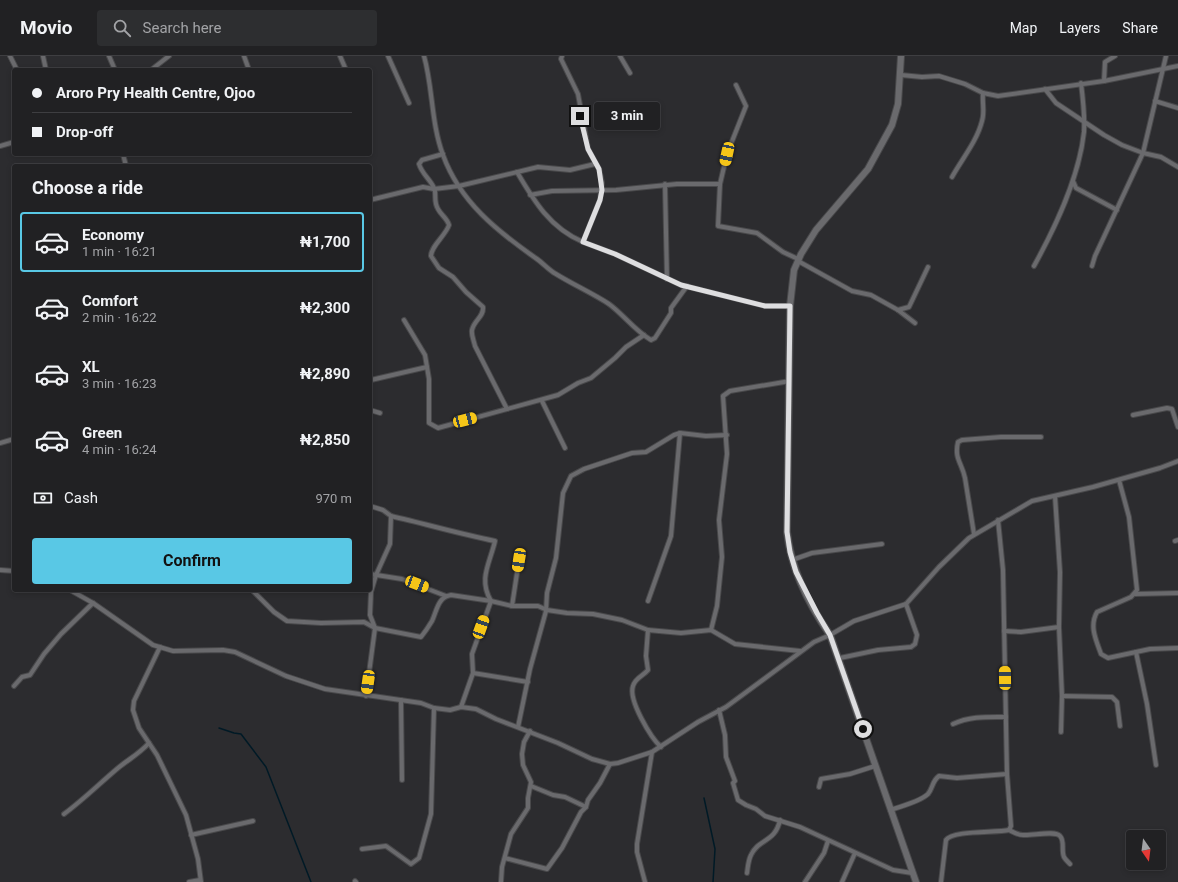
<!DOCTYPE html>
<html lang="en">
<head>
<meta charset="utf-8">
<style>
	:root { --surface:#212123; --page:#2d2e30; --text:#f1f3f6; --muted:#a2a3a6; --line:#3e3e41; --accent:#59c8e5 }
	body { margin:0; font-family:Roboto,sans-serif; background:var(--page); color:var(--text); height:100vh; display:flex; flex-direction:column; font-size:15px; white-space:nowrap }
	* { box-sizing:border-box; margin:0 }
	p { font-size:13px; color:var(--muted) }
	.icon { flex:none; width:22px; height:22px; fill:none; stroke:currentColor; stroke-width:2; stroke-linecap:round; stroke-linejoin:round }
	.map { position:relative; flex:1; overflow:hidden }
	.details { position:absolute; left:12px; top:108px; width:360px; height:428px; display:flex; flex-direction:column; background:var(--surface); border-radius:4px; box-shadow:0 2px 6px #0003,0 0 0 1px var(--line) }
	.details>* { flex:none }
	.top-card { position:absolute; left:12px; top:12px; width:360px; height:88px; border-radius:4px; box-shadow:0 2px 6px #0003,0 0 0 1px var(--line); display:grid; align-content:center; height:88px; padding:0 20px; background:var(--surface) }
	.needle { width:26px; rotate:166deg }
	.controls { position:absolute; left:1126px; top:774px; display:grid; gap:8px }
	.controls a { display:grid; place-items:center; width:40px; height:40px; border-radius:4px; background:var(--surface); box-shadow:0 2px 6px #0003,0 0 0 1px var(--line); font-size:20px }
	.end { position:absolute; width:18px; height:18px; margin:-9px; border:5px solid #dedee0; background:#111; box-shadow:0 0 0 2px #111 }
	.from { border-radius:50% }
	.bubble { position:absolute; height:28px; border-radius:4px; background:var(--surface); box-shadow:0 2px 6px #0003,0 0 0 1px var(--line); font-size:13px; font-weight:700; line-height:28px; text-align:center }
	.car { position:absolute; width:12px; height:24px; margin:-12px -6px; border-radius:5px; box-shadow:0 0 3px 1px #0007; background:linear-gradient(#f5c518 24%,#345 0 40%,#f5c518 0 76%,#345 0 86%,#f5c518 0) }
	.top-card b { display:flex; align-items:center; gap:14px; height:38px; font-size:15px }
	.top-card b+b { border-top:1px solid var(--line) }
	.top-card i { width:10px; height:10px; background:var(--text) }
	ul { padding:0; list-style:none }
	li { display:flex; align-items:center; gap:12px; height:60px; margin:0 8px 6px; padding:0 12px; border:2px solid transparent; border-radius:4px }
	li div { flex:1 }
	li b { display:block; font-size:15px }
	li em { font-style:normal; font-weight:700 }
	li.current { border-color:var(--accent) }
	li>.icon { width:36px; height:36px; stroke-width:1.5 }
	h2 { padding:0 20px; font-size:18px; line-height:48px }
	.pay { display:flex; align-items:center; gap:10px; height:44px; padding:0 20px; font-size:15px }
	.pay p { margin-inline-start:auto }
	.button { display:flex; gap:8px; margin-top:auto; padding:8px 20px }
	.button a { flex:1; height:46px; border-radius:4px; background:var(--accent); color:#111; font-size:16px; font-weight:700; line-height:46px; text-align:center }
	header { display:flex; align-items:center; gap:24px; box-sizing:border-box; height:56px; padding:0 20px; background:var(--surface); border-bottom:1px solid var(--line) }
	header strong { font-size:19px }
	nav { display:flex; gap:22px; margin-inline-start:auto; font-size:14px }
	.search { width:280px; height:36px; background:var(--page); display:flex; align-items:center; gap:10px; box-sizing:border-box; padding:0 14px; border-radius:4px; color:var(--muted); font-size:15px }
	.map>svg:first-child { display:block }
</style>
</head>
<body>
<header>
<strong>Movio</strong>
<div class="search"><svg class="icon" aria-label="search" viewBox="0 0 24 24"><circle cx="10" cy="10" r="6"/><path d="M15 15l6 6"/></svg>Search here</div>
<nav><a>Map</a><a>Layers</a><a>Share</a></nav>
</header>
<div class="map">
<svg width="1178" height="826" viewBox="0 0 1178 826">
	<rect width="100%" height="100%" fill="#2c2c2f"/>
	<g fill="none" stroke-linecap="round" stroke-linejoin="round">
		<g stroke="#001a26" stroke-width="1.5">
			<polyline points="219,672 234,677 241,678 266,711 311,826"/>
			<polyline points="704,742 715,793 713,826"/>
		</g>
		<defs>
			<g id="minor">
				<polyline points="10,0 17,14"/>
				<polyline points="43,0 46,14"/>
				<polyline points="109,0 115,14"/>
				<polyline points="244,0 249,14"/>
				<polyline points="340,0 346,14"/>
				<polyline points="388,0 409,47"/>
				<path d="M424,0C433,32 431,67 443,99C460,146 497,175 537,203C544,208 549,214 556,218C572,228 594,238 609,248C624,259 635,275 651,284L655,282L671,257V252L687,230"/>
				<polyline points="562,0 561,3 578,38 588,93 599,113 602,127 600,144 583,186 615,198 681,229 765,250 790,250"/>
				<polyline points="620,0 630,17"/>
				<polyline points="151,14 169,0"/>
				<polyline points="901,19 922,21 939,20 965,28 983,37 998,40 1104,25 1178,10"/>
				<polyline points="1104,25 1105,6 1115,0"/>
				<polyline points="736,29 746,50 727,98 720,128 718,170 757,177 783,196 798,203"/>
				<polyline points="1045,33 1056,47 1104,79 1122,89 1143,97 1161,101 1178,111"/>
				<polyline points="1155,45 1178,52"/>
				<polyline points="0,90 14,86"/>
				<polyline points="123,98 126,110"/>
				<path d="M443,98L422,104L419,108C422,118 430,123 434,132C437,138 433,145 438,153C441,159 447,162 449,169C446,179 431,190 431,200L439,212L453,221L466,236L483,251C484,261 474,264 472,274C471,279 474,285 475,290L507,353"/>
				<path d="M517,116C534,145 550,172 583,186"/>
				<path d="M952,121C962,103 977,85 982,65C985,56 982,47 983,37"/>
				<polyline points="1073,125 1076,132 1117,154"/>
				<polyline points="665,128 667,223"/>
				<polyline points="530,139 552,135 616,134 677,128 720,128"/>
				<polyline points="370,144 423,131 434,133 459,130 538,111 570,114 595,108"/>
				<polyline points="798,205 852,235 871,239 898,254 915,267"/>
				<path d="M1034,210C1056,170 1079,122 1084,76C1085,60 1083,43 1081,27"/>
				<polyline points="1092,210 1095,200 1143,97 1166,0"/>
				<polyline points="898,254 909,251 928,211"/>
				<polyline points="404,264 425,299 429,323 429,367 438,372 558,339 578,327 591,322 615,302 626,291 644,279"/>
				<polyline points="371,324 427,311"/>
				<polyline points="542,345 565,392"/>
				<polyline points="370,354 380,357"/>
				<polyline points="1133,359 1167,352 1172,353 1178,371"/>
				<polyline points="0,387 14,383"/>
				<path d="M1119,424L1129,461L1137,534L1131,541L1097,556C1089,570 1096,584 1101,598L1108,602L1150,593L1178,592"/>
				<polyline points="1055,440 1060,516 1059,571 1062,640 1061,676"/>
				<path d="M391,460C426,468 460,478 495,485C490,507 478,523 491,545L472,598L473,617L461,651"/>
				<path d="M974,478C971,460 968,441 965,422C962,407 954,403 958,386L962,384L1001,381H1041"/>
				<polyline points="1175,485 1178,484"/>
				<polyline points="792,504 812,497 882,488"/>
				<polyline points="0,514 14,515"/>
				<polyline points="370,518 402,523 446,540"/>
				<polyline points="70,534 93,547 153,589 173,595 223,594 235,596 286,620 325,633 421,647 434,652 450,654 461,651 476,653 496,663 558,687 592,703 610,708 618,707 652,696 698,666 726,651 814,586 830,579 854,565 906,548 939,511 969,482 1032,445 1093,431 1160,412 1178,405"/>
				<path d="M252,534L274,556L287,565L321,567L364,566L375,572L421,581C425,576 429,570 432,565C437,554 438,541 451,539L491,545L512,550H538L547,554L567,557L593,558L622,564L648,574L681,577L711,574L735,588L800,595"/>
				<polyline points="1135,538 1178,537"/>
				<polyline points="648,545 671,480 680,377 706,380 727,379"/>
				<polyline points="512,550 519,504 522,497"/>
				<path d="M648,574L646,600L648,614C643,620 635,622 633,630C628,644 651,682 661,691"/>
				<polyline points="711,574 717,550 722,501 719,464 727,398 723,340 730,335 790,325"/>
				<polyline points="1004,575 1021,576 1059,571"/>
				<polyline points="160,591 134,645 133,654 139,672 157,699 186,759 198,803 201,826"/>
				<polyline points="1136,596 1147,648 1156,709"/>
				<polyline points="839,606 840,602 878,594 911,591 915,588 917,579 906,548"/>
				<polyline points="473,617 528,626"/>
				<polyline points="14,630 22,621 30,619 44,598 61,578 93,547"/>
				<polyline points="366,640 375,572 370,559 371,536 376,519 390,488 391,460 383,454 370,450"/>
				<polyline points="1062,640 1112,641 1117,646 1120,670"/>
				<polyline points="401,644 402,724"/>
				<polyline points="719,654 725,679 726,701 735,725 733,727 738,744 746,749 756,753 765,760 800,771 893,814 912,817"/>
				<path d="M953,668C970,660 987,661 1006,661"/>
				<polyline points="518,671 530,613 546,555 547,537 556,502 563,437 571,420 584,413 632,397 646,396 674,379 680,377"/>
				<polyline points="531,730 553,739 565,741 586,751"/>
				<polyline points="819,731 821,723 850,718 875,710"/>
				<path d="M890,754C900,751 921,745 928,738C933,732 932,725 939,720L957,722L1007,718"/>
				<path d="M64,758C83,744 99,728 118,712C129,703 139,698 149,687"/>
				<path d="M1009,774C1013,776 1018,779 1023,779C1032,780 1055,774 1060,780C1065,785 1061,794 1064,801C1065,803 1068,806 1070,808"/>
				<polyline points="191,779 253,765"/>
				<polyline points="362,793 386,790 411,808 419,802 431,758 434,652"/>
				<polyline points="505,802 547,813 562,792 581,756 586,751 588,744 600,727 610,708"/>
				<path d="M747,817C748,811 748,805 751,799C759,782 775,787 780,764"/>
				<polyline points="355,825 356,826"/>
				<polyline points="189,826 200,824"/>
				<polyline points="501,826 502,811 511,778 528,752 528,742 531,726 523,709 522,698 524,686 530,675"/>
				<polyline points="645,826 637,796 637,788 652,696"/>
				<polyline points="805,826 824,797 828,785"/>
				<polyline points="842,826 855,797"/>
				<path d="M941,826L946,784C953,774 995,777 1009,774L1011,770L1007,718L1003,514L998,464"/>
			</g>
			<path id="secondary" d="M901,0L898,48L892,69L868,113L816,174L801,198L794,214L790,250L787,476C791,513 809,549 830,579L916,826"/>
		</defs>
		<use href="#minor" stroke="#49494b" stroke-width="6"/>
		<use href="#secondary" stroke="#49494b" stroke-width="8"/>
		<use href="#minor" stroke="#6a6a6d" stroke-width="4"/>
		<use href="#secondary" stroke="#6a6a6d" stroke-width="6"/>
	</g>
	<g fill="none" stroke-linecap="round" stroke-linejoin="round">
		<polyline stroke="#dedee0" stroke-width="5" points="580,60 588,93 599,113 602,134 600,144 583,186 615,198 681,229 765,250 790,250 787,476 790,496 796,516 817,557 830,579 863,673"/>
	</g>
</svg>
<div class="controls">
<a><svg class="needle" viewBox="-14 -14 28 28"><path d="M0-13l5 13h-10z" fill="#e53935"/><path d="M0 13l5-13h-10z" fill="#a2a3a6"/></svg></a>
</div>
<i class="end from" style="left:863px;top:673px"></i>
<i class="end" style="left:580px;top:60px"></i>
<div class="bubble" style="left:594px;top:46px;width:66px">3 min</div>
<i class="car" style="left:727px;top:98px;rotate:192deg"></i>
<i class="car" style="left:465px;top:364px;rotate:75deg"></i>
<i class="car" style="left:519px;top:504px;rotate:189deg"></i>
<i class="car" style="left:417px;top:528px;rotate:111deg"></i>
<i class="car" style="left:481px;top:571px;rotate:20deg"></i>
<i class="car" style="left:1005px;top:622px;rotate:359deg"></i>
<i class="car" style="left:368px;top:626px;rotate:188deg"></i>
<div class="top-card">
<b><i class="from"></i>Aroro Pry Health Centre, Ojoo</b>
<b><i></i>Drop-off</b>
</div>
<section class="details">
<h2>Choose a ride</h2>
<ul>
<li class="current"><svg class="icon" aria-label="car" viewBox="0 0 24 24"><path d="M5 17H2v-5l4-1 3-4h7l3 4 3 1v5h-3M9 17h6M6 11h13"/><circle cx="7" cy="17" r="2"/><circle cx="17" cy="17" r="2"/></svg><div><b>Economy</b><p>1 min · 16:21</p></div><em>₦1,700</em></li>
<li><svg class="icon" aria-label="car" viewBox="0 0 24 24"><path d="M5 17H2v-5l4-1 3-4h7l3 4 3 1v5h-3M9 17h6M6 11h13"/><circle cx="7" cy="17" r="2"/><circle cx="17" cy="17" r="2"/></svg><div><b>Comfort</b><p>2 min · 16:22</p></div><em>₦2,300</em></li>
<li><svg class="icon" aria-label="car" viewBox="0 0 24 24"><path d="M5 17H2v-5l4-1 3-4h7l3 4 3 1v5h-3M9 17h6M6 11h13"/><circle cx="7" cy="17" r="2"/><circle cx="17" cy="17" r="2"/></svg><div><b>XL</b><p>3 min · 16:23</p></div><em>₦2,890</em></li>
<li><svg class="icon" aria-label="car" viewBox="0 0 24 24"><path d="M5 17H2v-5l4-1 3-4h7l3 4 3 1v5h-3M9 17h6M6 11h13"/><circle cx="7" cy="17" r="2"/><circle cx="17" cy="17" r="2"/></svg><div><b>Green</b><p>4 min · 16:24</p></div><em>₦2,850</em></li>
</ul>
<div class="pay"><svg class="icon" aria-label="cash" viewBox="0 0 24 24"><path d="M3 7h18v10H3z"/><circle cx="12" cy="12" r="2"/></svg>Cash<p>970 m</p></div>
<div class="button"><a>Confirm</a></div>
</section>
</div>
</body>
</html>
